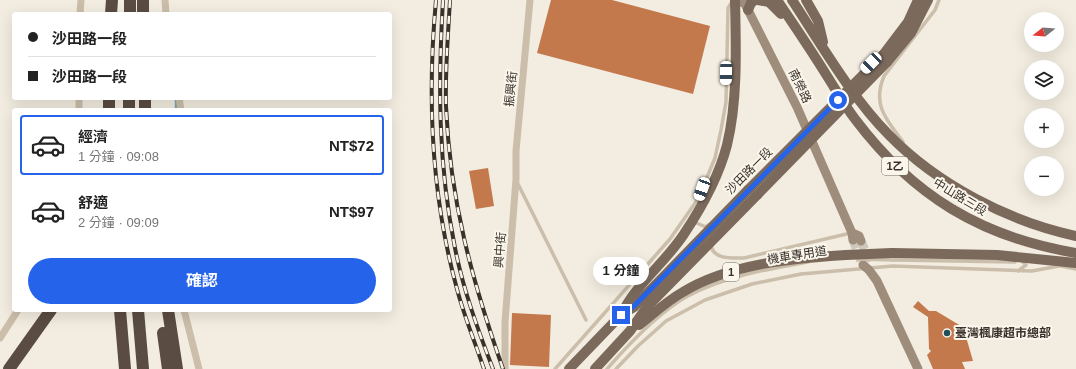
<!DOCTYPE html>
<html lang="zh-TW">
<head>
<meta charset="utf-8">
<style>
	:root { --surface:#fff; --page:#f2f2f2; --text:#222; --muted:#767676; --line:#e0e0e0; --accent:#2563eb }
	body { margin:0; font-family:Helvetica,"Noto Sans TC",sans-serif; background:var(--page); color:var(--text); height:100vh; display:flex; flex-direction:column; font-size:15px; white-space:nowrap }
	* { box-sizing:border-box; margin:0 }
	p { font-size:13px; color:var(--muted) }
	.icon { flex:none; width:22px; height:22px; fill:none; stroke:currentColor; stroke-width:2; stroke-linecap:round; stroke-linejoin:round }
	.map { position:relative; flex:1; overflow:hidden }
	.side { position:absolute; left:12px; top:108px; width:380px; height:204px; display:flex; flex-direction:column; background:var(--surface); border-radius:4px; box-shadow:0 4px 16px #0002 }
	.side>* { flex:none }
	.banner { position:absolute; left:12px; top:12px; width:380px; height:88px; border-radius:4px; box-shadow:0 4px 16px #0002; display:grid; align-content:center; height:88px; padding:0 16px; background:var(--surface) }
	.needle { width:26px; rotate:253deg }
	.fabs { position:absolute; left:1024px; top:12px; display:grid; gap:8px }
	.fabs a { display:grid; place-items:center; width:40px; height:40px; border-radius:50%; background:var(--surface); box-shadow:0 4px 16px #0002; font-size:20px }
	.end { position:absolute; width:18px; height:18px; margin:-9px; border:5px solid #2563eb; background:#fff; box-shadow:0 0 0 2px #fff }
	.from { border-radius:50% }
	.bubble { position:absolute; height:28px; border-radius:14px; background:var(--surface); box-shadow:0 4px 16px #0002; font-size:13px; font-weight:700; line-height:28px; text-align:center }
	.car { position:absolute; width:12px; height:24px; margin:-12px -6px; border-radius:5px; box-shadow:0 0 3px 1px #0007; background:linear-gradient(#fff 24%,#345 0 40%,#fff 0 76%,#345 0 86%,#fff 0) }
	.banner b { display:flex; align-items:center; gap:14px; height:38px; font-size:15px }
	.banner b+b { border-top:1px solid var(--line) }
	.banner i { width:10px; height:10px; background:var(--text) }
	ul { padding:7px 0 0; list-style:none }
	li { display:flex; align-items:center; gap:12px; height:60px; margin:0 8px 6px; padding:0 8px; border:2px solid transparent; border-radius:4px }
	li div { flex:1 }
	li b { display:block; font-size:15px }
	li em { font-style:normal; font-weight:700 }
	li.selected { border-color:var(--accent) }
	li>.icon { width:36px; height:36px; stroke-width:1.5 }
	.button { display:flex; gap:8px; margin-top:auto; padding:8px 16px }
	.button a { flex:1; height:46px; border-radius:24px; background:var(--accent); color:#fff; font-size:16px; font-weight:700; line-height:46px; text-align:center }
	.map>svg:first-child { display:block }
</style>
</head>
<body>
<div class="map">
<svg width="1076" height="369" viewBox="0 0 1076 369">
	<rect width="100%" height="100%" fill="#f3ece0"/>
	<g fill="none" stroke-linecap="round" stroke-linejoin="round">
		<polyline stroke="#7fa7b0" stroke-width="2.5" points="176,110 176,98"/>
	</g>
	<g fill="#c4794c">
		<polygon points="551,0 612,0 710,26 693,94 537,53"/>
		<polygon points="488,168 494,206 476,209 469,171"/>
		<polygon points="918,301 929,311 936,311 961,326 964,330 973,361 962,362 965,369 933,369 927,355 931,351 929,349 928,317 913,307"/>
		<polygon points="512,313 551,315 549,367 510,365"/>
	</g>
	<g fill="none" stroke-linecap="round" stroke-linejoin="round">
		<g stroke="#cec7bc" stroke-width="9" stroke-dasharray="9 4.5" stroke-linecap="butt">
			<polyline points="853,240 861,261"/>
			<polyline points="861,241 871,265"/>
		</g>
		<g stroke="#cbbeab" stroke-width="3.5">
			<path d="M903,142C886,119 872,105 884,76L935,10L939,0"/>
			<polyline points="517,182 586,320"/>
			<polyline points="694,222 706,227 708,225"/>
			<path d="M711,245C713,260 732,258 744,258L851,233"/>
			<polyline points="894,260 1015,262"/>
			<polyline points="1061,266 1076,269"/>
			<polyline points="1018,271 1026,265 1023,262"/>
			<polyline points="555,369 670,239 698,199 715,158 721,130 726,102 728,8 732,2"/>
			<path d="M607,369C628,345 660,311 688,296C724,276 769,269 808,262"/>
			<polyline points="616,369 638,346 666,321 705,300 752,284 801,274 893,266 1032,271 1059,266"/>
		</g>
		<g stroke="#cbbeab" stroke-width="7">
			<polyline points="165,0 166,14"/>
			<polyline points="80,14 81,0"/>
			<polyline points="179,98 181,110"/>
			<polyline points="79,110 79,98"/>
			<polyline points="184,310 199,369"/>
			<polyline points="0,338 18,310"/>
			<polyline points="505,369 505,322 516,179 516,151 530,0"/>
		</g>
		<g stroke="#9f8d7c" stroke-width="9">
			<polyline points="738,0 745,4 797,107 852,233 853,240"/>
			<polyline points="852,233 859,236 861,241"/>
			<polyline points="863,265 869,270 877,281 918,369"/>
		</g>
		<g stroke="#7b6a5c" stroke-width="10">
			<polyline points="758,0 769,2 781,14"/>
			<path d="M777,0C794,25 811,50 827,76C836,90 845,106 855,119C913,196 981,237 1076,253"/>
			<path d="M792,0C821,44 852,98 889,135C937,184 1009,222 1076,236"/>
			<polyline points="806,0 818,21 823,42"/>
			<polyline points="748,10 751,3 755,0"/>
			<polyline points="883,55 908,22 918,0"/>
			<polyline points="887,62 911,33 928,0"/>
			<polyline points="892,253 997,255 1076,263"/>
			<path d="M621,315C636,284 665,263 684,234C702,207 719,176 727,145C738,100 736,46 735,0"/>
			<path d="M639,325C653,314 667,301 683,292C729,264 793,258 846,255"/>
			<polyline points="569,369 621,315 634,307 748,190"/>
			<polyline points="595,369 630,331 647,307 757,195"/>
		</g>
		<g stroke="#5a4c42" stroke-width="12">
			<polyline points="111,14 112,0"/>
			<polyline points="130,14 130,0"/>
			<polyline points="143,14 143,0"/>
			<polyline points="145,98 145,110"/>
			<polyline points="109,110 109,98"/>
			<polyline points="129,110 129,98"/>
			<polyline points="120,310 125,369"/>
			<polyline points="138,310 143,369"/>
			<polyline points="168,310 177,369"/>
			<polyline points="163,333 168,369"/>
			<polyline points="9,369 51,310"/>
		</g>
		<defs>
			<g id="rail">
				<path d="M436,0C427,97 431,195 457,289C464,316 475,342 484,369"/>
				<path d="M443,0C438,85 438,164 455,248C463,289 478,330 493,369"/>
				<path d="M450,0C448,35 445,71 446,106C450,201 472,280 503,369"/>
			</g>
		</defs>
		<use href="#rail" stroke="#39312a" stroke-width="4"/>
		<use href="#rail" stroke="#faf6ec" stroke-width="2.5" stroke-dasharray="8" stroke-linecap="butt"/>
		<polyline stroke="#cbbeab" stroke-width="3.5" points="858,259 894,260"/>
		<g stroke="#7b6a5c" stroke-width="10">
			<polyline points="748,190 883,55"/>
			<polyline points="757,195 887,62"/>
			<polyline points="846,255 892,253"/>
		</g>
	</g>
	<g fill="none" stroke-linecap="round" stroke-linejoin="round">
		<polyline stroke="#2563eb" stroke-width="5" points="621,315 634,306 838,100"/>
	</g>
	<circle fill="#204f5a" stroke="#faf6ec" stroke-width="1.5" cx="947" cy="333" r="4"/>
	<g text-anchor="middle" stroke-width="4" stroke-linejoin="round" paint-order="stroke">
		<g fill="#faf6ec" stroke="#736c64" stroke-width="1">
			<rect x="882" y="157" width="26" height="18" rx="3"/>
			<rect x="723" y="263" width="16" height="18" rx="3"/>
		</g>
		<g font-size="11" font-weight="bold" fill="#39312a">
			<text x="895" y="170">1乙</text>
			<text x="731" y="276">1</text>
		</g>
		<g font-size="12" fill="#39312a" stroke="#faf6ec">
			<text transform="translate(800 86) rotate(64)" y="4">南榮路</text>
			<text transform="translate(511 89) rotate(-84)" y="4">振興街</text>
			<text transform="translate(749 171) rotate(-45)" y="4">沙田路一段</text>
			<text transform="translate(960 197) rotate(31)" y="4">中山路三段</text>
			<text transform="translate(500 250) rotate(-85)" y="4">興中街</text>
			<text transform="translate(797 255) rotate(-9)" y="4">機車專用道</text>
		</g>
		<g font-size="12" font-weight="bold" fill="#39312a" stroke="#faf6ec" text-anchor="start">
			<text x="955" y="337">臺灣楓康超市總部</text>
		</g>
	</g>
</svg>
<div class="fabs">
<a><svg class="needle" viewBox="-14 -14 28 28"><path d="M0-13l5 13h-10z" fill="#e53935"/><path d="M0 13l5-13h-10z" fill="#767676"/></svg></a>
<a><svg class="icon" aria-label="layers" viewBox="0 0 24 24"><path d="M12 4l9 5-9 5-9-5zM3 14l9 5 9-5"/></svg></a>
<a>+</a>
<a>−</a>
</div>
<i class="end from" style="left:838px;top:100px"></i>
<i class="end" style="left:621px;top:315px"></i>
<div class="bubble" style="left:593px;top:257px;width:56px">1 分鐘</div>
<i class="car" style="left:871px;top:63px;rotate:225deg"></i>
<i class="car" style="left:726px;top:73px;rotate:181deg"></i>
<i class="car" style="left:702px;top:189px;rotate:200deg"></i>
<div class="banner">
<b><i class="from"></i>沙田路一段</b>
<b><i></i>沙田路一段</b>
</div>
<section class="side">
<ul>
<li class="selected"><svg class="icon" aria-label="car" viewBox="0 0 24 24"><path d="M5 17H2v-5l4-1 3-4h7l3 4 3 1v5h-3M9 17h6M6 11h13"/><circle cx="7" cy="17" r="2"/><circle cx="17" cy="17" r="2"/></svg><div><b>經濟</b><p>1 分鐘 · 09:08</p></div><em>NT$72</em></li>
<li><svg class="icon" aria-label="car" viewBox="0 0 24 24"><path d="M5 17H2v-5l4-1 3-4h7l3 4 3 1v5h-3M9 17h6M6 11h13"/><circle cx="7" cy="17" r="2"/><circle cx="17" cy="17" r="2"/></svg><div><b>舒適</b><p>2 分鐘 · 09:09</p></div><em>NT$97</em></li>
</ul>
<div class="button"><a>確認</a></div>
</section>
</div>
</body>
</html>
